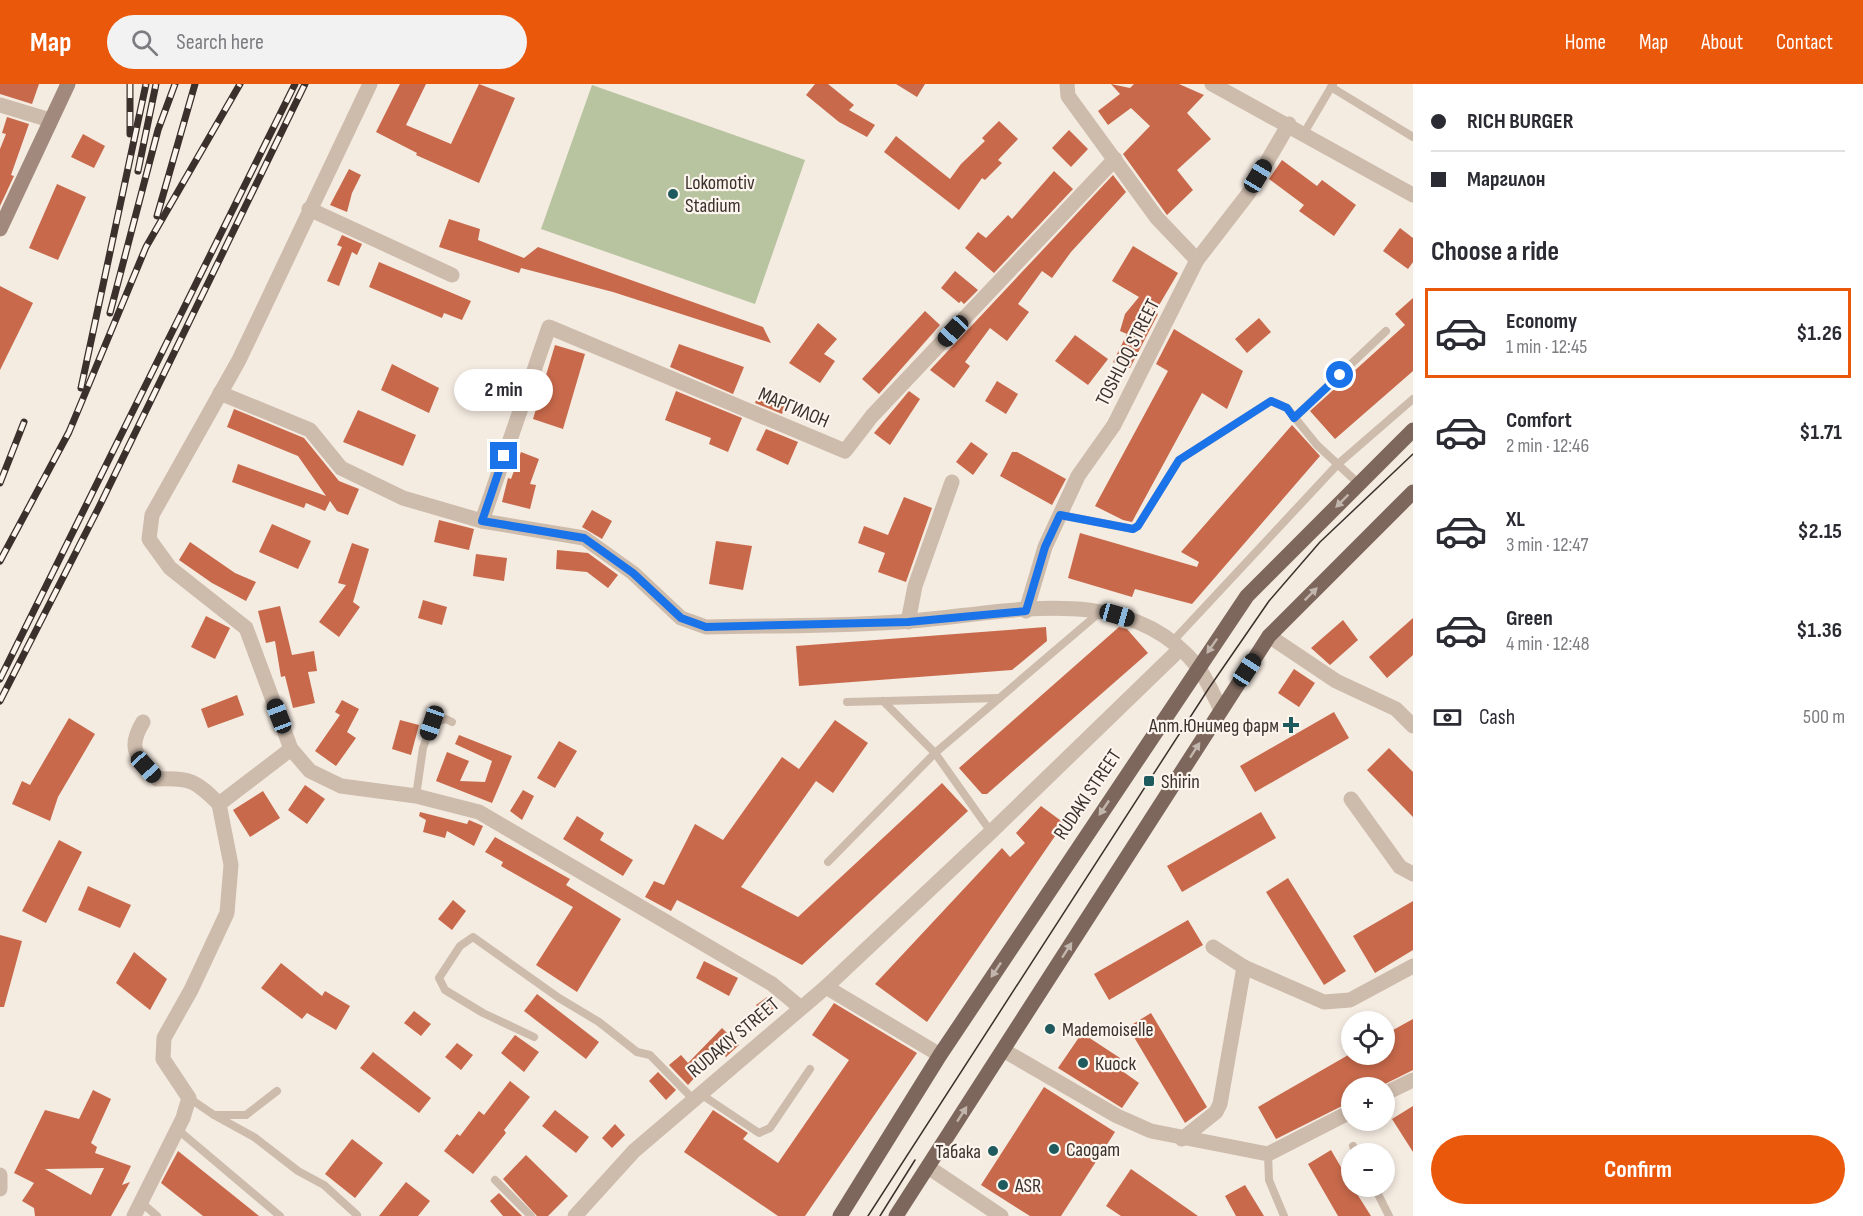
<!DOCTYPE html>
<html lang="en">
<head>
<meta charset="utf-8">
<style>
	:root { --surface:#fff; --page:#f2f2f3; --text:#2b2b33; --muted:#7c7c81; --line:#e1e1e2; --accent:#ea580c }
	body { margin:0; font-family:"Sofia Sans Condensed",sans-serif; background:var(--page); color:var(--text); height:100vh; display:flex; flex-direction:column; font-size:22px; white-space:nowrap }
	* { box-sizing:border-box; margin:0 }
	p { font-size:20px; color:var(--muted) }
	.icon { flex:none; width:33px; height:33px; fill:none; stroke:currentColor; stroke-width:2; stroke-linecap:round; stroke-linejoin:round }
	.map { position:relative; flex:1; overflow:hidden }
	.panel { display:flex; flex-direction:column; background:var(--surface); width:450px }
	.panel>* { flex:none }
	.banner { display:grid; align-content:center; height:132px; padding:0 18px; background:var(--surface) }
	.tools { position:absolute; left:1341px; top:927px; display:grid; gap:12px }
	.tools a { display:grid; place-items:center; width:54px; height:54px; border-radius:50%; background:var(--surface); box-shadow:0 3px 9px #0003; font-size:30px }
	.end { position:absolute; width:27px; height:27px; margin:-14px; border:8px solid #1a73e8; background:#fff; box-shadow:0 0 0 3px #fff }
	.from { border-radius:50% }
	.bubble { position:absolute; height:42px; border-radius:21px; background:var(--surface); box-shadow:0 3px 9px #0003; font-size:20px; font-weight:700; line-height:42px; text-align:center }
	.car { position:absolute; width:18px; height:36px; margin:-18px -9px; border-radius:8px; box-shadow:0 0 4px 2px #0007; background:linear-gradient(#222 24%,#8ab4d8 0 40%,#222 0 76%,#8ab4d8 0 86%,#222 0) }
	.banner b { display:flex; align-items:center; gap:21px; height:57px; font-size:22px }
	.banner b+b { border-top:2px solid var(--line) }
	.banner i { width:15px; height:15px; background:var(--text) }
	ul { padding:0; list-style:none }
	li { display:flex; align-items:center; gap:18px; height:90px; margin:0 12px 9px; padding:0 6px; border:3px solid transparent; border-radius:0px }
	li div { flex:1 }
	li b { display:block; font-size:22px }
	li em { font-style:normal; font-weight:700 }
	li.selected { border-color:var(--accent) }
	li>.icon { width:54px; height:54px; stroke-width:1.5 }
	h2 { padding:0 18px; font-size:27px; line-height:72px }
	.pay { display:flex; align-items:center; gap:15px; height:66px; padding:0 18px; font-size:22px }
	.pay p { margin-inline-start:auto }
	.cta { display:flex; gap:12px; margin-top:auto; padding:12px 18px }
	.cta a { flex:1; height:69px; border-radius:36px; background:var(--accent); color:#fff; font-size:24px; font-weight:700; line-height:69px; text-align:center }
	header { display:flex; align-items:center; gap:36px; box-sizing:border-box; height:84px; padding:0 30px; background:var(--accent); color:#fff }
	header strong { font-size:28px }
	nav { display:flex; gap:33px; margin-inline-start:auto; font-size:21px }
	.search { width:420px; height:54px; background:var(--page); display:flex; align-items:center; gap:15px; box-sizing:border-box; padding:0 21px; border-radius:33px; color:var(--muted); font-size:22px }
	main { display:flex; flex:1; min-height:0 }
	.map>svg:first-child { display:block }
</style>
</head>
<body>
<header>
<strong>Map</strong>
<div class="search"><svg class="icon" aria-label="search" viewBox="0 0 24 24"><circle cx="10" cy="10" r="6"/><path d="M15 15l6 6"/></svg>Search here</div>
<nav><a>Home</a><a>Map</a><a>About</a><a>Contact</a></nav>
</header>
<main>
<div class="map">
<svg width="1413" height="1132" viewBox="0 0 1413 1132">
	<rect width="100%" height="100%" fill="#f4ebe1"/>
	<polygon fill="#b8c4a0" points="592,1 805,76 755,220 541,145"/>
	<g fill="#c8694b" fill-rule="evenodd">
		<polygon points="0,0 39,0 32,20 0,10"/>
		<polygon points="400,0 426,0 406,41 451,60 479,0 515,14 479,99 416,71 417,69 376,48"/>
		<polygon points="815,0 828,0 854,21 849,26 875,41 867,53 839,38 806,11"/>
		<polygon points="896,0 925,0 917,13"/>
		<polygon points="1111,0 1130,4 1134,0 1179,0 1204,11 1187,29 1211,55 1177,86 1193,106 1167,131 1123,70 1150,42 1131,24 1108,41 1098,27 1120,10"/>
		<polygon points="7,33 29,40 11,91 14,92 0,122 0,65 6,50 2,49"/>
		<polygon points="999,37 1018,55 998,76 1002,79 985,96 982,94 959,126 884,68 896,52 950,95 961,80 985,57 982,54"/>
		<polygon points="1069,46 1088,65 1071,83 1052,64"/>
		<polygon points="83,50 105,62 94,84 71,73"/>
		<polygon points="1282,76 1317,102 1322,96 1356,121 1334,152 1299,127 1304,121 1269,95"/>
		<polygon points="349,85 361,91 352,109 347,128 330,121"/>
		<polygon points="1054,87 1073,105 994,189 965,164 978,148 986,154 1008,131 1012,135"/>
		<polygon points="1113,91 1126,108 1071,168 1052,194 1042,187 1018,220 1029,228 1007,257 990,244 965,278 970,282 954,304 930,286"/>
		<polygon points="57,100 86,113 58,176 29,164"/>
		<polygon points="449,135 480,145 478,156 524,174 538,163 763,243 771,259 613,208 521,184 519,189 439,163"/>
		<polygon points="1400,144 1413,154 1413,178 1408,185 1383,167"/>
		<polygon points="342,151 362,160 357,171 352,168 339,202 327,197 342,163 337,161"/>
		<polygon points="1133,162 1178,189 1155,228 1158,230 1130,284 1125,284 1113,278 1127,250 1120,247 1125,230 1139,213 1112,197"/>
		<polygon points="379,178 471,217 462,236 444,229 442,234 369,203"/>
		<polygon points="955,187 978,206 964,220 961,217 959,219 941,204"/>
		<polygon points="0,202 33,219 0,286"/>
		<polygon points="1413,214 1413,287 1335,355 1310,327 1405,241 1395,230"/>
		<polygon points="925,227 940,241 879,310 862,295"/>
		<polygon points="1259,234 1271,248 1247,269 1235,255"/>
		<polygon points="818,239 837,255 824,270 835,277 820,299 789,279"/>
		<polygon points="1174,245 1243,287 1227,325 1202,309 1132,438 1123,436 1095,422 1168,287 1156,280"/>
		<polygon points="1075,251 1108,275 1088,301 1055,277"/>
		<polygon points="679,260 744,283 733,310 670,283"/>
		<polygon points="555,261 585,270 563,345 533,335"/>
		<polygon points="392,280 439,304 429,329 381,306"/>
		<polygon points="997,297 1018,310 1006,330 985,317"/>
		<polygon points="761,303 789,313 782,330 755,319"/>
		<polygon points="676,307 742,334 728,368 709,360 711,354 665,336"/>
		<polygon points="909,307 920,315 890,361 874,349"/>
		<polygon points="234,325 304,354 339,397 359,405 348,431 337,427 330,417 325,427 306,419 304,424 232,398 238,380 326,412 298,372 227,343"/>
		<polygon points="358,326 416,351 403,382 343,358"/>
		<polygon points="1292,341 1320,372 1192,520 1135,505 1132,513 1068,494 1080,449 1197,483 1199,478 1181,468"/>
		<polygon points="766,345 798,358 788,381 756,366"/>
		<polygon points="971,358 988,370 973,391 956,378"/>
		<polygon points="521,368 539,375 530,400 536,401 530,425 502,418 508,394 511,395"/>
		<polygon points="1012,368 1017,368 1066,395 1052,421 1000,392"/>
		<polygon points="904,413 932,424 906,498 878,488 885,469 858,459 864,442 888,451"/>
		<polygon points="592,426 612,437 602,455 582,443"/>
		<polygon points="439,436 474,445 469,466 434,458"/>
		<polygon points="272,440 311,457 298,485 259,468"/>
		<polygon points="716,457 752,462 743,506 709,500"/>
		<polygon points="190,458 235,489 256,498 246,517 212,499 179,476"/>
		<polygon points="352,459 369,465 353,518 360,523 339,553 319,538 346,501 338,499"/>
		<polygon points="557,466 588,469 618,491 608,504 587,488 556,485"/>
		<polygon points="476,470 507,474 504,497 473,492"/>
		<polygon points="423,516 447,523 442,541 418,534"/>
		<polygon points="280,522 292,571 314,567 317,587 308,588 315,619 293,624 285,592 281,593 275,557 266,559 258,527"/>
		<polygon points="206,532 230,544 215,575 191,563"/>
		<polygon points="1413,534 1413,571 1387,594 1369,573"/>
		<polygon points="1343,536 1358,556 1330,581 1311,564"/>
		<polygon points="1046,543 1047,557 1012,586 799,602 796,562"/>
		<polygon points="1119,543 1127,545 1148,569 987,710 982,710 959,684"/>
		<polygon points="1294,585 1315,599 1299,623 1278,609"/>
		<polygon points="237,611 244,631 208,644 201,625"/>
		<polygon points="342,616 359,625 347,648 356,654 336,682 315,667 340,631 335,628"/>
		<polygon points="1334,628 1349,654 1255,708 1240,682"/>
		<polygon points="69,634 95,650 58,713 50,737 12,720 22,697 30,701"/>
		<polygon points="400,636 419,641 411,671 392,665"/>
		<polygon points="835,636 868,659 833,709 816,697 741,803 798,833 942,699 968,727 802,881 677,816 671,827 645,813 654,797 664,801 695,740 723,756 782,673 799,685"/>
		<polygon points="459,651 512,672 492,719 436,697 447,668 469,677 460,697 485,698 492,677 455,660"/>
		<polygon points="559,657 577,667 555,704 537,694"/>
		<polygon points="1389,664 1413,688 1413,733 1367,686"/>
		<polygon points="305,701 325,715 307,740 288,726"/>
		<polygon points="523,706 534,712 522,736 510,727"/>
		<polygon points="263,707 280,734 250,753 233,726"/>
		<polygon points="1041,722 1064,739 927,938 875,900 1002,764 1010,773 1025,759 1016,749"/>
		<polygon points="420,728 467,740 469,736 483,742 474,762 447,747 445,754 423,748 426,736 419,732"/>
		<polygon points="1261,728 1276,754 1182,808 1167,782"/>
		<polygon points="577,732 604,749 600,756 633,776 623,792 563,755"/>
		<polygon points="495,753 570,795 566,801 621,835 577,908 536,881 573,823 501,782 503,778 485,768"/>
		<polygon points="59,756 82,768 46,839 22,827"/>
		<polygon points="1288,794 1346,887 1324,901 1266,808"/>
		<polygon points="88,802 131,821 120,844 78,826"/>
		<polygon points="453,816 466,827 452,846 438,835"/>
		<polygon points="1413,817 1413,866 1375,889 1353,852"/>
		<polygon points="1188,836 1203,861 1109,916 1094,890"/>
		<polygon points="0,851 22,857 4,923 0,923"/>
		<polygon points="134,868 167,895 150,926 116,899"/>
		<polygon points="704,877 738,894 729,912 696,894"/>
		<polygon points="281,879 322,912 325,907 350,922 336,946 307,929 302,935 261,904"/>
		<polygon points="537,910 599,958 586,975 524,927"/>
		<polygon points="767,913 776,925 765,933 756,921"/>
		<polygon points="834,919 917,969 805,1132 778,1132 684,1068 713,1026 748,1049 743,1055 778,1079 849,976 812,951"/>
		<polygon points="414,927 431,940 421,952 404,939"/>
		<polygon points="1151,929 1207,1023 1185,1039 1128,943"/>
		<polygon points="1413,935 1413,986 1377,1004 1352,1004 1352,1017 1276,1055 1258,1023 1350,970 1384,970 1384,951"/>
		<polygon points="722,944 739,961 726,973 719,967 688,1001 669,981 681,971 688,979"/>
		<polygon points="1082,949 1120,974 1118,984 1139,999 1122,1024 1058,984"/>
		<polygon points="515,951 539,968 524,988 501,969"/>
		<polygon points="457,959 473,971 461,986 445,973"/>
		<polygon points="373,968 431,1014 419,1029 360,984"/>
		<polygon points="658,988 676,1006 666,1016 649,997"/>
		<polygon points="510,997 530,1013 504,1046 506,1049 473,1090 444,1067 457,1050 460,1052 479,1027 484,1031"/>
		<polygon points="1044,1003 1115,1048 1061,1132 1030,1132 981,1101"/>
		<path d="M93,1006L111,1015L91,1059L97,1063L95,1069L131,1082L122,1101L130,1098L111,1132H35L34,1124L22,1117L34,1099L14,1089L45,1026L79,1035ZM104,1084L91,1111L45,1085Z"/>
		<polygon points="1413,1022 1413,1068 1392,1035"/>
		<polygon points="555,1026 589,1053 576,1069 542,1042"/>
		<polygon points="615,1040 625,1051 612,1064 602,1054"/>
		<polygon points="352,1055 383,1079 355,1114 325,1090"/>
		<polygon points="1331,1066 1352,1102 1371,1132 1338,1132 1308,1080"/>
		<polygon points="178,1067 259,1132 203,1132 161,1099"/>
		<polygon points="526,1071 568,1112 548,1132 537,1132 503,1095"/>
		<polygon points="1131,1085 1198,1132 1121,1132 1106,1122"/>
		<polygon points="406,1098 430,1117 418,1132 379,1132"/>
		<polygon points="1245,1101 1264,1132 1236,1132 1225,1112"/>
		<polygon points="499,1109 522,1132 503,1132 490,1117"/>
	</g>
	<g fill="none" stroke-linecap="round" stroke-linejoin="round">
		<g stroke="#cdbbac" stroke-width="8">
			<polyline points="1331,3 1413,53"/>
			<polyline points="1304,49 1333,0"/>
			<polyline points="1294,334 1386,247"/>
			<polyline points="1060,431 1133,445 1138,442 1179,376 1271,317 1287,324 1317,361 1359,400"/>
			<polyline points="1172,558 1338,380 1413,315"/>
			<polyline points="883,617 935,669 991,748"/>
			<polyline points="847,618 999,614"/>
			<polyline points="416,712 423,664 432,639 446,635 452,638"/>
			<polyline points="828,778 935,669 1099,529"/>
			<polyline points="534,953 483,929 445,906 439,894 460,862 473,853 559,914 599,938 637,968 650,971 693,1015"/>
			<polyline points="699,1009 759,1049 770,1044 810,985"/>
			<polyline points="189,1014 214,1031 246,1031 277,1007"/>
			<polyline points="214,1031 254,1053 298,1087 324,1101 357,1131"/>
			<polyline points="177,1045 280,1132"/>
			<polyline points="1353,1062 1357,1070"/>
			<polyline points="1268,1070 1269,1096 1284,1132"/>
			<polyline points="495,1096 531,1132"/>
			<polyline points="1374,1102 1389,1132"/>
			<polyline points="142,1119 157,1132"/>
		</g>
		<g stroke="#cdbbac" stroke-width="15">
			<polyline points="370,0 239,276 152,431 149,455 170,484 246,544 291,665 310,687 341,702 416,712 479,728 772,900 801,924"/>
			<polyline points="1067,0 1068,12 1157,134 1197,176"/>
			<polyline points="1212,0 1413,111"/>
			<polyline points="0,21 50,36"/>
			<polyline points="309,125 452,191"/>
			<path d="M220,309L310,346L341,384L403,414L482,437L584,454L633,489L681,534L706,543C774,541 843,543 910,537C1005,530 1127,495 1197,582C1207,595 1214,612 1221,626"/>
			<polyline points="482,437 549,243 845,367 872,332 1115,75"/>
			<polyline points="1026,527 1045,463 1078,392 1114,341 1197,176 1248,110 1289,40"/>
			<polyline points="908,538 915,502 952,398"/>
			<polyline points="1269,552 1336,597 1396,625 1413,642"/>
			<path d="M143,638C126,666 138,673 157,695C190,693 196,697 219,720"/>
			<polyline points="1351,715 1400,783 1413,790"/>
			<polyline points="1213,863 1244,883 1324,918 1350,916 1413,882"/>
			<polyline points="826,903 991,748 1180,565"/>
			<polyline points="1003,966 1117,1032 1151,1047 1268,1070 1352,1027"/>
			<polyline points="1384,1010 1413,996"/>
			<polyline points="1182,1055 1216,1028 1220,1020 1244,883"/>
			<polyline points="928,1083 1001,1132"/>
			<polyline points="0,1091 0,1105"/>
			<polyline points="134,1132 183,1034 189,1014 163,975 164,954 191,906 227,829 231,781 219,720 291,665"/>
			<polyline points="575,1132 634,1067 826,903 940,971"/>
		</g>
		<polyline stroke="#a18a7d" stroke-width="15" points="0,145 68,0"/>
		<g stroke="#7d675c" stroke-width="15">
			<polyline points="840,1132 940,971 1247,512 1413,346"/>
			<polyline points="896,1132 1269,552 1413,408"/>
		</g>
		<g stroke="#3b302b" stroke-width="1.5">
			<polyline points="868,1132 1209,604 1269,517 1320,458 1413,370"/>
			<polyline points="880,1132 915,1076"/>
		</g>
		<defs>
			<g id="rail">
				<polyline points="130,0 130,50"/>
				<polyline points="138,87 156,0"/>
				<polyline points="157,132 195,0"/>
				<polyline points="110,229 158,46 175,0"/>
				<polyline points="81,304 146,0"/>
				<polyline points="0,399 24,338"/>
				<polyline points="0,477 69,348 146,163 240,0"/>
				<polyline points="0,595 295,0"/>
				<polyline points="0,617 98,425 305,0"/>
			</g>
		</defs>
		<use href="#rail" stroke="#3b302b" stroke-width="7"/>
		<use href="#rail" stroke="#fbf5ee" stroke-width="4.5" stroke-dasharray="14" stroke-linecap="butt"/>
	</g>
	<defs><path id="oneway-solid" d="M-6-.8H1V-3.2L6.5 0L1 3.2V.8H-6Z" transform="scale(1.5)"/></defs>
	<g fill="#c2b5ac">
		<use href="#oneway-solid" transform="translate(1342 417) rotate(135)"/>
		<use href="#oneway-solid" transform="translate(1311 510) rotate(-45)"/>
		<use href="#oneway-solid" transform="translate(1212 562) rotate(125)"/>
		<use href="#oneway-solid" transform="translate(1195 666) rotate(-57)"/>
		<use href="#oneway-solid" transform="translate(1104 724) rotate(124)"/>
		<use href="#oneway-solid" transform="translate(1067 866) rotate(-57)"/>
		<use href="#oneway-solid" transform="translate(996 886) rotate(124)"/>
		<use href="#oneway-solid" transform="translate(962 1030) rotate(-57)"/>
	</g>
	<g fill="none" stroke-linecap="round" stroke-linejoin="round">
		<polyline stroke="#1a73e8" stroke-width="8" points="504,372 482,437 584,454 633,489 681,534 706,543 908,538 1026,527 1045,463 1060,431 1133,445 1138,442 1179,376 1271,317 1287,324 1294,334 1340,291"/>
	</g>
	<g fill="#1f5a5e" stroke="#fbf5ee" stroke-width="2">
		<circle cx="673" cy="110" r="6"/>
		<path d="M1288 632h6v6h6v6h-6v6h-6v-6h-6v-6h6z"/>
		<rect x="1143" y="691" width="12" height="12" rx="3"/>
		<circle cx="1050" cy="945" r="6"/>
		<circle cx="1083" cy="979" r="6"/>
		<circle cx="1054" cy="1065" r="6"/>
		<circle cx="993" cy="1067" r="6"/>
		<circle cx="1003" cy="1101" r="6"/>
	</g>
	<g text-anchor="middle" stroke-width="4.5" stroke-linejoin="round" paint-order="stroke">
		<g font-size="20" fill="#3b302b" stroke="#fbf5ee" text-anchor="start">
			<text x="685" y="105">Lokomotiv<tspan x="685" dy="23">Stadium</tspan></text>
			<text x="1279" y="648" text-anchor="end">Апт.Юнимед фарм</text>
			<text x="1161" y="704">Shirin</text>
			<text x="1062" y="952">Mademoiselle</text>
			<text x="1095" y="986">Киоск</text>
			<text x="1066" y="1072">Саодат</text>
			<text x="981" y="1074" text-anchor="end">Табака</text>
			<text x="1015" y="1108">ASR</text>
		</g>
		<g font-size="20" fill="#3b302b" stroke="#fbf5ee">
			<text transform="translate(1127 268) rotate(-63)" y="7">TOSHLOQ STREET</text>
			<text transform="translate(794 323) rotate(23)" y="7">МАРГИЛОН</text>
			<text transform="translate(1087 710) rotate(-56)" y="7">RUDAKI STREET</text>
			<text transform="translate(733 953) rotate(-40)" y="7">RUDAKIY STREET</text>
		</g>
	</g>
</svg>
<div class="tools">
<a><svg class="icon" aria-label="locate" viewBox="0 0 24 24"><circle cx="12" cy="12" r="6"/><path d="M12 2v4M12 18v4M2 12h4M18 12h4"/></svg></a>
<a>+</a>
<a>−</a>
</div>
<i class="end from" style="left:1340px;top:291px"></i>
<i class="end" style="left:504px;top:372px"></i>
<div class="bubble" style="left:454px;top:285px;width:99px">2 min</div>
<i class="car" style="left:1258px;top:92px;rotate:31deg"></i>
<i class="car" style="left:953px;top:247px;rotate:223deg"></i>
<i class="car" style="left:1117px;top:531px;rotate:106deg"></i>
<i class="car" style="left:1247px;top:586px;rotate:33deg"></i>
<i class="car" style="left:279px;top:632px;rotate:339deg"></i>
<i class="car" style="left:432px;top:639px;rotate:199deg"></i>
<i class="car" style="left:146px;top:683px;rotate:138deg"></i>
</div>
<section class="panel">
<div class="banner">
<b><i class="from"></i>RICH BURGER</b>
<b><i></i>Маргилон</b>
</div>
<h2>Choose a ride</h2>
<ul>
<li class="selected"><svg class="icon" aria-label="car" viewBox="0 0 24 24"><path d="M5 17H2v-5l4-1 3-4h7l3 4 3 1v5h-3M9 17h6M6 11h13"/><circle cx="7" cy="17" r="2"/><circle cx="17" cy="17" r="2"/></svg><div><b>Economy</b><p>1 min · 12:45</p></div><em>$1.26</em></li>
<li><svg class="icon" aria-label="car" viewBox="0 0 24 24"><path d="M5 17H2v-5l4-1 3-4h7l3 4 3 1v5h-3M9 17h6M6 11h13"/><circle cx="7" cy="17" r="2"/><circle cx="17" cy="17" r="2"/></svg><div><b>Comfort</b><p>2 min · 12:46</p></div><em>$1.71</em></li>
<li><svg class="icon" aria-label="car" viewBox="0 0 24 24"><path d="M5 17H2v-5l4-1 3-4h7l3 4 3 1v5h-3M9 17h6M6 11h13"/><circle cx="7" cy="17" r="2"/><circle cx="17" cy="17" r="2"/></svg><div><b>XL</b><p>3 min · 12:47</p></div><em>$2.15</em></li>
<li><svg class="icon" aria-label="car" viewBox="0 0 24 24"><path d="M5 17H2v-5l4-1 3-4h7l3 4 3 1v5h-3M9 17h6M6 11h13"/><circle cx="7" cy="17" r="2"/><circle cx="17" cy="17" r="2"/></svg><div><b>Green</b><p>4 min · 12:48</p></div><em>$1.36</em></li>
</ul>
<div class="pay"><svg class="icon" aria-label="cash" viewBox="0 0 24 24"><path d="M3 7h18v10H3z"/><circle cx="12" cy="12" r="2"/></svg>Cash<p>500 m</p></div>
<div class="cta"><a>Confirm</a></div>
</section>
</main>
</body>
</html>
